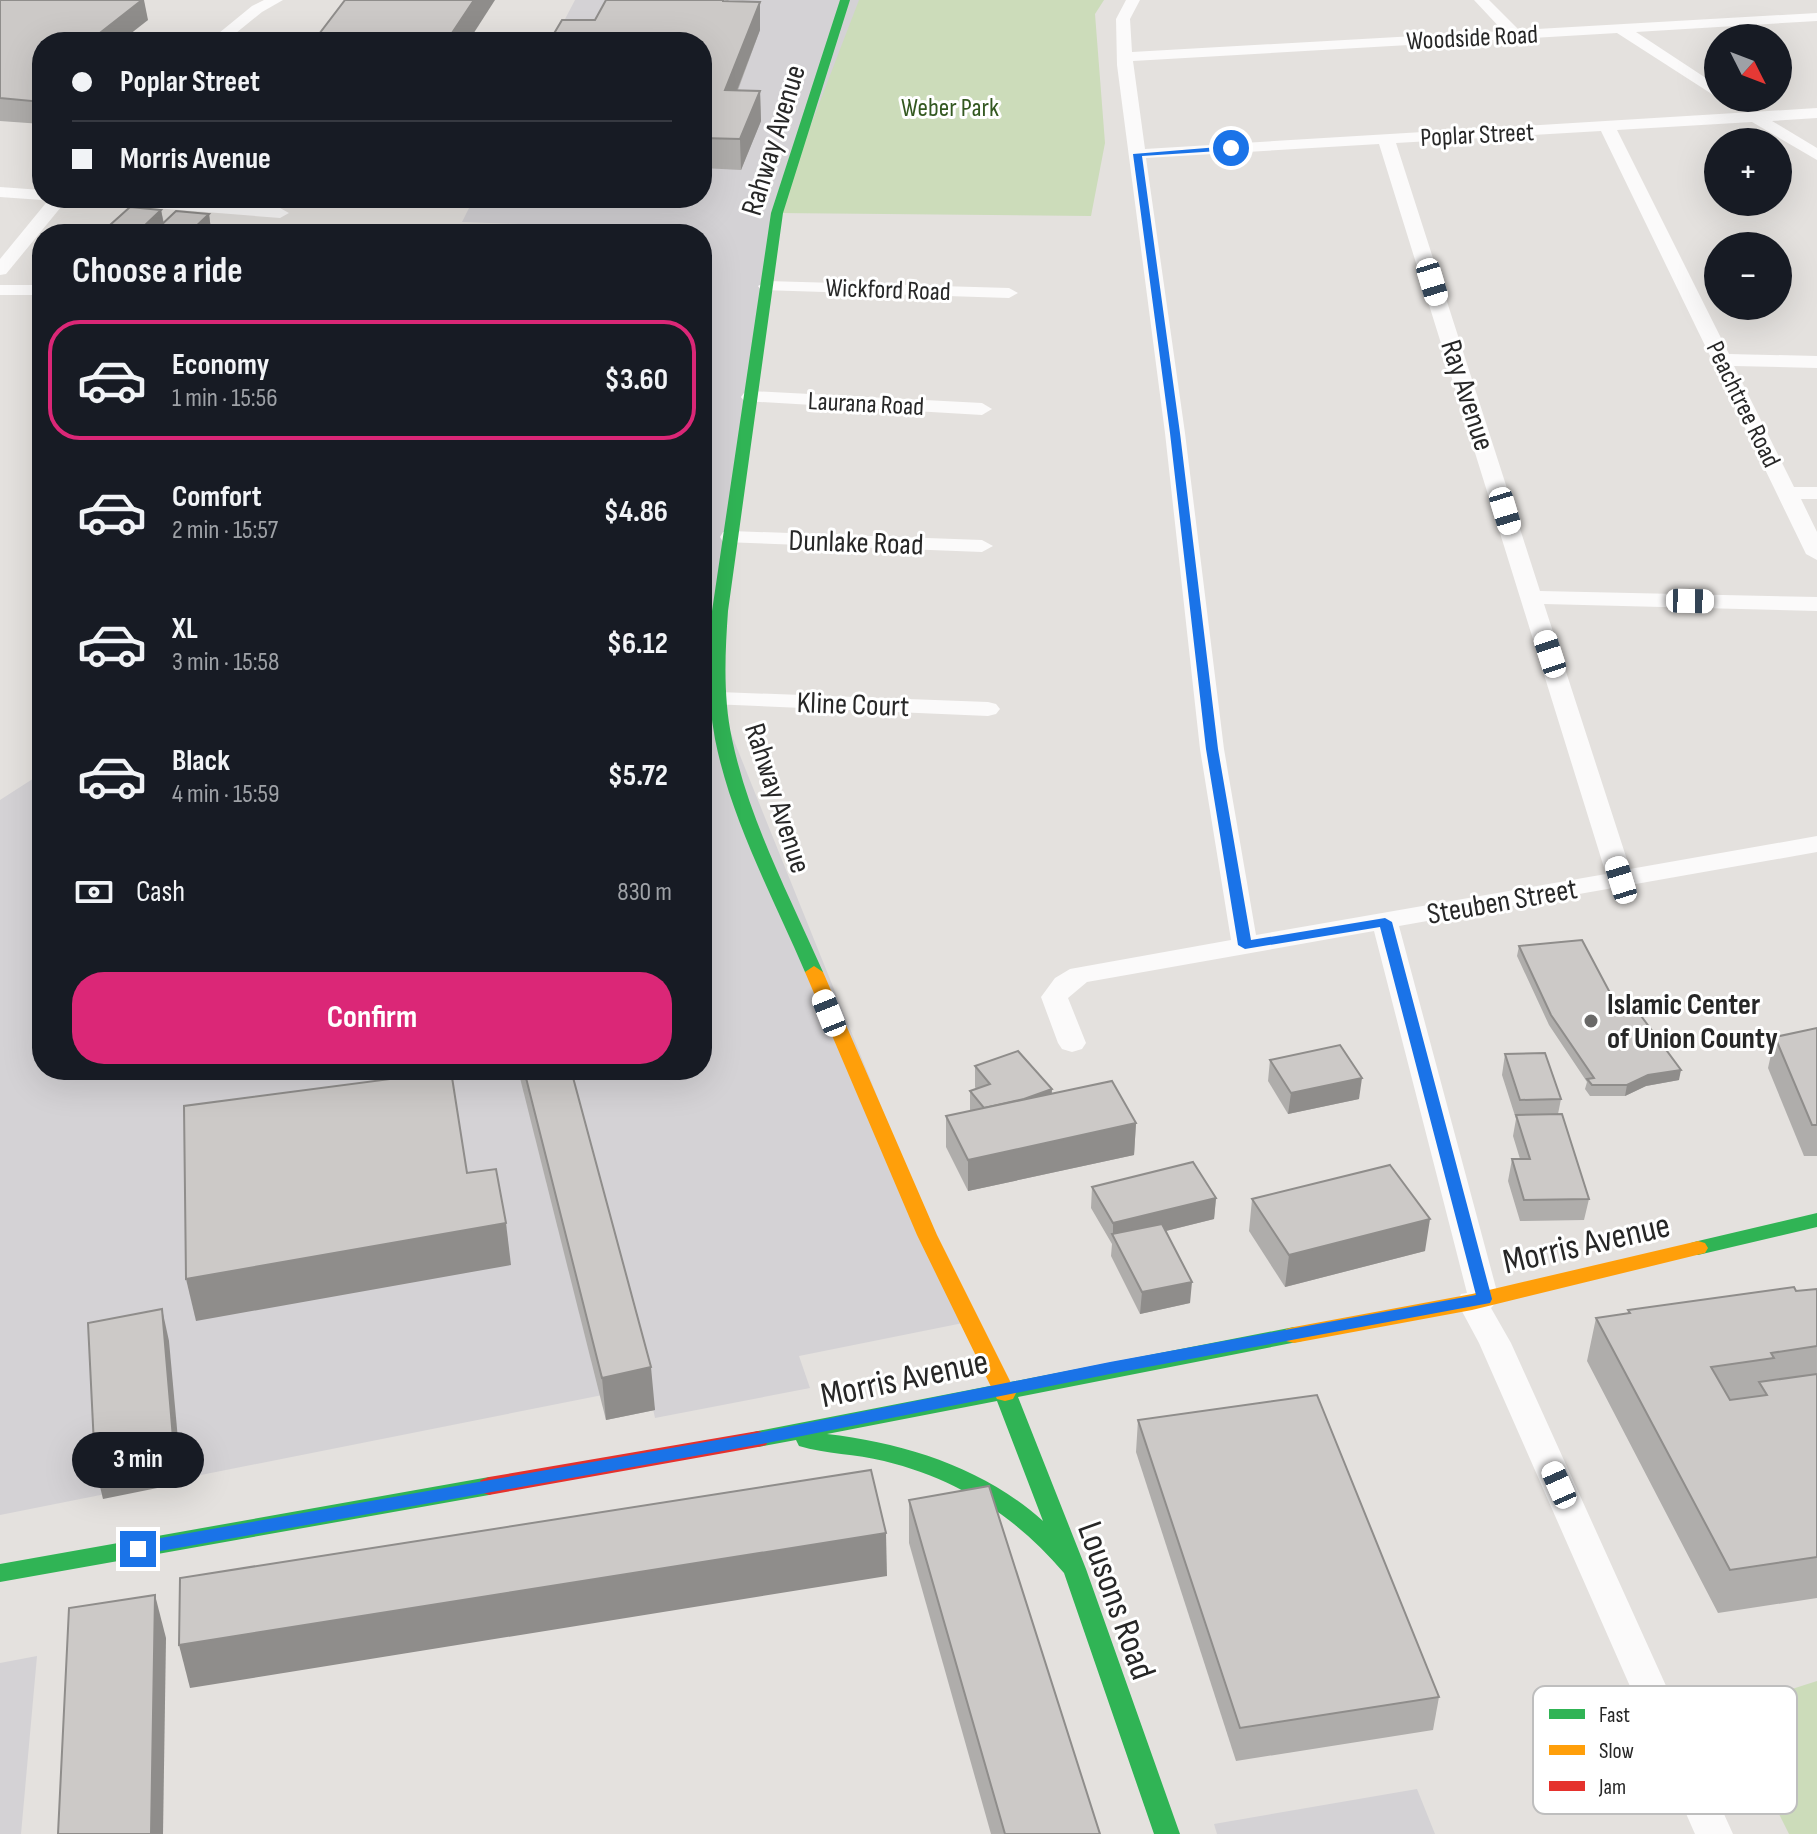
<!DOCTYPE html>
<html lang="en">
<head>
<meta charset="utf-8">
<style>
	:root { --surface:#171b24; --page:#242831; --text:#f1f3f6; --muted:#9ea1a6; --line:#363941; --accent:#db2777 }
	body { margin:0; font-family:"Sofia Sans Condensed",sans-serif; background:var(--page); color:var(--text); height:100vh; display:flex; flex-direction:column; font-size:30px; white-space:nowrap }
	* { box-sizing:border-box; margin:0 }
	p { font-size:26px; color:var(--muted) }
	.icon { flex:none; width:44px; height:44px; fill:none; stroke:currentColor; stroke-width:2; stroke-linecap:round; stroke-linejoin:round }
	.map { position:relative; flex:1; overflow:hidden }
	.panel { position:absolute; left:32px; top:224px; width:680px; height:856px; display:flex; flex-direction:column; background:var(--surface); border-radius:32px; box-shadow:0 8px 32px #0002 }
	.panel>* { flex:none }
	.hud { position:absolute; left:32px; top:32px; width:680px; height:176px; border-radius:32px; box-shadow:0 8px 32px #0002; display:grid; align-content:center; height:176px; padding:0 40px; background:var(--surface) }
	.needle { width:52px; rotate:132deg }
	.tools { position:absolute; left:1704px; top:24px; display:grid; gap:16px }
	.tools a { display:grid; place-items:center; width:88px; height:88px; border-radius:50%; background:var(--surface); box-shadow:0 8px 32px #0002; font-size:40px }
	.end { position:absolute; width:36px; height:36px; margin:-18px; border:10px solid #1a73e8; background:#fff; box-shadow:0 0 0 4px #fff }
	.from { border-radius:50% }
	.bubble { position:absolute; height:56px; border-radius:28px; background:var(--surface); box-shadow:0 8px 32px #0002; font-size:26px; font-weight:700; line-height:56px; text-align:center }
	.car { position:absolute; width:24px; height:48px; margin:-24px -12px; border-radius:10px; box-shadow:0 0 6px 2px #0007; background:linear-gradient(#fff 24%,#345 0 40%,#fff 0 76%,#345 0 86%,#fff 0) }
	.hud b { display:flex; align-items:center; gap:28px; height:76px; font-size:30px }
	.hud b+b { border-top:2px solid var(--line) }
	.hud i { width:20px; height:20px; background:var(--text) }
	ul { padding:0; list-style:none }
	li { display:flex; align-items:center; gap:24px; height:120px; margin:0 16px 12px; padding:0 24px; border:4px solid transparent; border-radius:32px }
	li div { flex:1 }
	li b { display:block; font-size:30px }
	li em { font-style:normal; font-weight:700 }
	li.selected { border-color:var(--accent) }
	li>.icon { width:72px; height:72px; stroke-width:1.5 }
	h2 { padding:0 40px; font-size:36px; line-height:96px }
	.pay { display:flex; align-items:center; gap:20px; height:88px; padding:0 40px; font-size:30px }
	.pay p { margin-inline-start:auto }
	.button { display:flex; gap:16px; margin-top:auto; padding:16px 40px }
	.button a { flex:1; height:92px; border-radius:32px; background:var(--accent); color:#fff; font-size:32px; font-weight:700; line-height:92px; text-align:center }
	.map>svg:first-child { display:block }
</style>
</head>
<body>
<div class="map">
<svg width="1817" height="1834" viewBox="0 0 1817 1834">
	<rect width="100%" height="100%" fill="#e4e1de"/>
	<g fill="#d4d2d5">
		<polygon points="575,0 862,0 777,213 710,681 968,1322 799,1356 810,1388 655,1418 648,1386 0,1515 0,800 42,773 42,1070 702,1070 702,234 514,234 519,224 462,222 474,198 702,198 702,42 553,42"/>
		<polygon points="37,1656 21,1834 0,1834 0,1663"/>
		<polygon points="1417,1789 1435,1834 1217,1834 1214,1824"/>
	</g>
	<g fill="#ccdcba">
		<polygon points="859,0 1104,0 1095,14 1105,143 1091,216 777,213"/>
		<polygon points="1817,1681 1817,1834 1789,1834 1727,1710"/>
	</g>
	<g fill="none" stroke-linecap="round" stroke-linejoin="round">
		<g fill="#fbfafa" fill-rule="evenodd">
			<polygon points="264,0 283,0 262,12 225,42 208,42 252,6"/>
			<path d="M1126,0H1140L1130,19L1132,52L1503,31L1474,0H1489L1519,30L1817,13V21L1636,32L1718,86V98L1617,33L1133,61L1145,149L1817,108V118L1772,121L1817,148V160L1752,122L1617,130L1729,354L1817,356V368L1734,366L1794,487H1817V499H1801L1817,532V560L1806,554L1601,131L1396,143L1540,591L1817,597V611L1544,604L1630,869L1817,836V852L1399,926L1499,1299L1491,1308L1511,1343L1733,1834H1695L1479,1343L1457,1302L1461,1294L1467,1293L1374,931L1087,982L1068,998L1086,1043L1082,1049L1072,1052L1062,1049L1058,1043L1041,997L1055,978L1070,969L1231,940L1200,749L1165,433L1117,65L1116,19ZM1379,144L1606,874L1256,935L1224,749L1185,433L1146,158Z"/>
			<polygon points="0,187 42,190 42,198 48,198 42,200 0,197"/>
			<polygon points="50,198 143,198 280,208 289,213 280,218 66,201 6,274 0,275 0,259"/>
			<polygon points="767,281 1009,288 1018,293 1009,298 761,290 758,286"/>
			<rect x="0" y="285" width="42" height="10"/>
			<polygon points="751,391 982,403 992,409 982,415 744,401 741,397 744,393"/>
			<polygon points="731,531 982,540 993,546 982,552 723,542 720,537 723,532"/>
			<polygon points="719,692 988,702 996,704 1000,709 996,714 988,716 711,704 707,699 711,694"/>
		</g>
		<g fill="#30b455" fill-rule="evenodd">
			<path d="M840,0H850L783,213L728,611C725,654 723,697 732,739C749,820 790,897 823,972L814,978L805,972C773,897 731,820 715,739C707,697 709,654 712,611L771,213Z"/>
			<polygon points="1817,1213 1817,1227 1698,1255 1691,1253 1688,1248 1691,1243 1698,1241"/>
			<path d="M1294,1327L1302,1329L1305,1335L1302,1341L1018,1397L1086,1569L1180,1834H1154L1064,1573C1016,1516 957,1479 884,1461C856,1454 826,1454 799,1446L796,1440L758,1447L750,1445L747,1439L750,1433L758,1431ZM997,1401L1043,1521C984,1468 905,1443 827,1434Z"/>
			<polygon points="489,1477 497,1480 500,1486 497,1492 489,1495 0,1582 0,1564"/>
		</g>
		<g fill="#ff9f0a" fill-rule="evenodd">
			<polygon points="814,966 823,972 937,1235 1016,1393 1013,1399 1005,1401 997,1399 917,1235 805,972"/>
			<polygon points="1698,1241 1705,1243 1708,1248 1705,1253 1472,1310 1294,1343 1286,1341 1283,1335 1286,1329 1294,1327 1472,1294"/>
		</g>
		<polygon fill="#e5322d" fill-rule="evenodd" points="758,1431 766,1433 769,1439 766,1445 758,1447 489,1495 481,1492 478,1486 481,1480 489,1477"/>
	</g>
	<g fill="#afadab">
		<polygon points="0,0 148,20 42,42 42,124 0,121"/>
		<polygon points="728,0 760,30 738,90 760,91 761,121 741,170 702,168 702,42 595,20"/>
		<polygon points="161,210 164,223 209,214 211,230 207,234 158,234 158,232 155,234 112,234 110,225"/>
		<polygon points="1519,946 1617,1006 1679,1080 1646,1086 1625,1096 1590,1096 1585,1089 1587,1082 1549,1025 1517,956"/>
		<polygon points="1817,1028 1817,1156 1804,1156 1768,1068 1775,1037"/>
		<polygon points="1505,1054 1561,1099 1558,1114 1589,1199 1584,1220 1520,1221 1508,1181 1512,1159 1520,1159 1513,1136 1516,1119 1502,1075"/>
		<polygon points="1270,1060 1359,1099 1288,1114 1268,1081"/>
		<polygon points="975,1066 1136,1123 1134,1155 968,1191 946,1147 946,1116 970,1111 970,1091 976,1089 975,1087"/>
		<polygon points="518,1070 571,1070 655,1410 606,1420"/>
		<polygon points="1092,1187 1216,1198 1214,1219 1166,1231 1190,1303 1140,1314 1111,1256 1112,1244 1091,1208"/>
		<polygon points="1252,1199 1425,1251 1285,1287 1249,1231"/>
		<polygon points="1817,1289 1817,1598 1718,1613 1587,1361 1596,1318 1628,1314 1628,1310"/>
		<polygon points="1138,1420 1439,1697 1433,1730 1236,1761 1136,1452"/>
		<polygon points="909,1500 1100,1834 991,1834 909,1543"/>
	</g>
	<g fill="#8f8d8b">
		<polygon points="142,0 144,0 148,20 120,42 91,40"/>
		<polygon points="474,0 495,0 468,42 446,42"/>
		<polygon points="760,2 760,30 726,119 725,90"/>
		<polygon points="760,91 761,121 741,170 740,139"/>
		<polygon points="161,210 164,226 157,229 158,232 155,234 143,234 142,228"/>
		<polygon points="209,214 211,230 207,234 190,234 190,232"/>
		<polygon points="707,303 708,336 702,373 702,330"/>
		<polygon points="1681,1070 1679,1080 1646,1086 1625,1096 1627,1085 1648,1075"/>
		<polygon points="1362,1078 1359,1099 1288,1114 1291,1093"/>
		<polygon points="1052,1089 1051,1110 987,1112"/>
		<polygon points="1136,1123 1134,1155 968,1191 968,1160"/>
		<polygon points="1216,1198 1214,1219 1117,1243 1113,1235 1113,1223"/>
		<polygon points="1430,1219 1425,1251 1285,1287 1289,1255"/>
		<polygon points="506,1223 511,1265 196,1321 186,1279"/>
		<polygon points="1192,1282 1190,1303 1140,1314 1142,1292"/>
		<polygon points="162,1309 169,1341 182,1483 103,1499 95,1466"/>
		<polygon points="651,1367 655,1410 606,1420 602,1378"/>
		<polygon points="886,1533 887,1576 190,1688 179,1645"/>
		<polygon points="155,1595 166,1638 163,1834 151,1834"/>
	</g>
	<g fill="#ccc9c7" stroke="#8f8d8b" stroke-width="2">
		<polygon points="0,0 142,0 91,40 115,42 42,42 42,102 0,98"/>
		<polygon points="345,0 474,0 446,42 313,42"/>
		<polygon points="606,0 723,0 723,1 760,2 725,90 760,91 740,139 702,138 702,42 549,42 562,20 595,20"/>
		<polygon points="130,207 161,210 142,228 110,225"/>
		<polygon points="176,211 209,214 190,232 157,229"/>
		<polygon points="702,303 707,303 702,330"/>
		<polygon points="1582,940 1617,1006 1633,1005 1681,1070 1648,1075 1627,1085 1592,1085 1587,1079 1594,1078 1551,1015 1519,946"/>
		<polygon points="1817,1028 1817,1125 1812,1125 1775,1037"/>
		<polygon points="1340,1045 1362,1078 1291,1093 1270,1060"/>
		<polygon points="1018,1051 1052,1089 1024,1099 984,1108 970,1091 990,1084 975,1066"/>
		<polygon points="1545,1053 1561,1099 1520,1100 1505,1054"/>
		<polygon points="524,1070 571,1070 651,1367 602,1378"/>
		<polygon points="451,1071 467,1173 496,1169 506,1223 186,1279 184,1106"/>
		<polygon points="1112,1081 1136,1123 968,1160 946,1116"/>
		<polygon points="1562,1114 1589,1199 1524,1200 1512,1159 1530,1159 1516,1115"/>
		<polygon points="1193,1162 1216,1198 1113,1223 1092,1187"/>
		<polygon points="1390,1165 1430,1219 1289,1255 1252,1199"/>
		<polygon points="1162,1224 1192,1282 1142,1292 1112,1234"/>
		<polygon points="1794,1287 1796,1291 1817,1289 1817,1346 1771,1353 1774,1358 1711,1367 1730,1400 1767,1395 1759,1382 1817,1374 1817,1557 1730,1570 1596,1318 1630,1313 1628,1310"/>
		<polygon points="162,1309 174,1450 95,1466 88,1323"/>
		<polygon points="1317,1395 1439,1697 1240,1728 1138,1420"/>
		<polygon points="871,1470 886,1533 179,1645 180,1578"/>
		<polygon points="989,1486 1100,1834 1005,1834 909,1500"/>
		<polygon points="155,1595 151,1834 58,1834 69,1608"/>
	</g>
	<polygon fill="#1a73e8" points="1231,146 1234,150 1142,156 1180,433 1218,749 1251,940 1385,918 1392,922 1492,1299 1490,1303 1110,1374 762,1444 138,1555 132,1553 130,1549 138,1542 762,1432 1110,1362 1476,1295 1380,927 1245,949 1238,945 1206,749 1170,433 1133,154"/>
	<circle fill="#696867" stroke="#fff" stroke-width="3" cx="1591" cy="1021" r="8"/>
	<g text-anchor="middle" stroke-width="6" stroke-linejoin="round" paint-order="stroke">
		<g font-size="26" fill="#272727" stroke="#fff">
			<text transform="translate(1472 37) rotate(-3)" y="9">Woodside Road</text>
			<text transform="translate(1477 134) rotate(-3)" y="9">Poplar Street</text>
			<text transform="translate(888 289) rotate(2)" y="9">Wickford Road</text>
			<text transform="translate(866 403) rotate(3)" y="9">Laurana Road</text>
			<text transform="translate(1744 404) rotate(64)" y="9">Peachtree Road</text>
		</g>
		<g font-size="26" fill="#345921" stroke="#fff">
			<text x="950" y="116">Weber Park</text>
		</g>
		<g font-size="30" fill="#272727" stroke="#fff">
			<text transform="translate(773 140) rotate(-73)" y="10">Rahway Avenue</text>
			<text transform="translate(1468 395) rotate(72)" y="10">Ray Avenue</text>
			<text transform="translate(856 542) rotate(2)" y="10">Dunlake Road</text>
			<text transform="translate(853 704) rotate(2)" y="10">Kline Court</text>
			<text transform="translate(778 798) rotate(72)" y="10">Rahway Avenue</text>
			<text transform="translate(1502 901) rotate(-10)" y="10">Steuben Street</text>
		</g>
		<g font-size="30" font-weight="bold" fill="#272727" stroke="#fff" text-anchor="start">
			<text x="1607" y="1014">Islamic Center<tspan x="1607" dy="34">of Union County</tspan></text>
		</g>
		<g font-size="36" fill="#272727" stroke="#fff">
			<text transform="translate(1586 1242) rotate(-13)" y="13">Morris Avenue</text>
			<text transform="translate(904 1377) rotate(-12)" y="13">Morris Avenue</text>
			<text transform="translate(1118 1600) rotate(70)" y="13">Lousons Road</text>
		</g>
	</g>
	<rect x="1533" y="1686" width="264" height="128" rx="12" fill="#fff" stroke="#bebebe" stroke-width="2"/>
	<rect x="1549" y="1709" width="36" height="10" fill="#30b455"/>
	<rect x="1549" y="1745" width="36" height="10" fill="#ff9f0a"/>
	<rect x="1549" y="1781" width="36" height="10" fill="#e5322d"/>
	<g font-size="22" fill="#272727">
		<text x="1599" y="1722">Fast</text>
		<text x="1599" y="1758">Slow</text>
		<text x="1599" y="1794">Jam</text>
	</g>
</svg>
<div class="tools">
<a><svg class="needle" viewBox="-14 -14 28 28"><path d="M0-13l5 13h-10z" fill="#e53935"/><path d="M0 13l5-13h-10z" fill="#9ea1a6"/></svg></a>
<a>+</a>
<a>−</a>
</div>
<i class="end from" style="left:1231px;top:148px"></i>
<i class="end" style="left:138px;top:1549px"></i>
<div class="bubble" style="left:72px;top:1432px;width:132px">3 min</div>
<i class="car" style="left:1432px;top:282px;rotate:163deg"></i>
<i class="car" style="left:1505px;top:511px;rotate:163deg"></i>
<i class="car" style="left:1690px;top:601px;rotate:91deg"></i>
<i class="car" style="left:1550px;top:654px;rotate:342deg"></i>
<i class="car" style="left:1621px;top:880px;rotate:343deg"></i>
<i class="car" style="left:829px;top:1013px;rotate:338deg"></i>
<i class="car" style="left:1559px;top:1485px;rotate:336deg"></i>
<div class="hud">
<b><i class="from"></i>Poplar Street</b>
<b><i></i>Morris Avenue</b>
</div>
<section class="panel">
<h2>Choose a ride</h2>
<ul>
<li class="selected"><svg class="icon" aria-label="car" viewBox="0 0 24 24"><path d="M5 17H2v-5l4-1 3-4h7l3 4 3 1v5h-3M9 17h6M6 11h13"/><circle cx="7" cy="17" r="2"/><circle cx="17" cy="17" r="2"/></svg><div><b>Economy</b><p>1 min · 15:56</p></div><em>$3.60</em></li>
<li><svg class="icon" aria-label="car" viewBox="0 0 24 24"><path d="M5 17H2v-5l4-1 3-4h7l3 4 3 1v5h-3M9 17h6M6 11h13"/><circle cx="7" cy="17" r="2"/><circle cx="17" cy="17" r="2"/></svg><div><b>Comfort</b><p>2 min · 15:57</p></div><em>$4.86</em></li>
<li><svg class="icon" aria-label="car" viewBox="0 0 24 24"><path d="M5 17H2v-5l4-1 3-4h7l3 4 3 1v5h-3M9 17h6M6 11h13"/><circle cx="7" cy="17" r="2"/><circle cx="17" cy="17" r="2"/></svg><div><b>XL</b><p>3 min · 15:58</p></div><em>$6.12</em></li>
<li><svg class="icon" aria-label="car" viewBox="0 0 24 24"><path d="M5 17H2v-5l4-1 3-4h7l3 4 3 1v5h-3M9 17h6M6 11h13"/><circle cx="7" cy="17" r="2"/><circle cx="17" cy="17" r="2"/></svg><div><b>Black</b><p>4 min · 15:59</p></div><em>$5.72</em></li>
</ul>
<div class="pay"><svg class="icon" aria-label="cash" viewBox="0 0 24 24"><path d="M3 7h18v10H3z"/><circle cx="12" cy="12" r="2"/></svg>Cash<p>830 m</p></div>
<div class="button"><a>Confirm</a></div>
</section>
</div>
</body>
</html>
